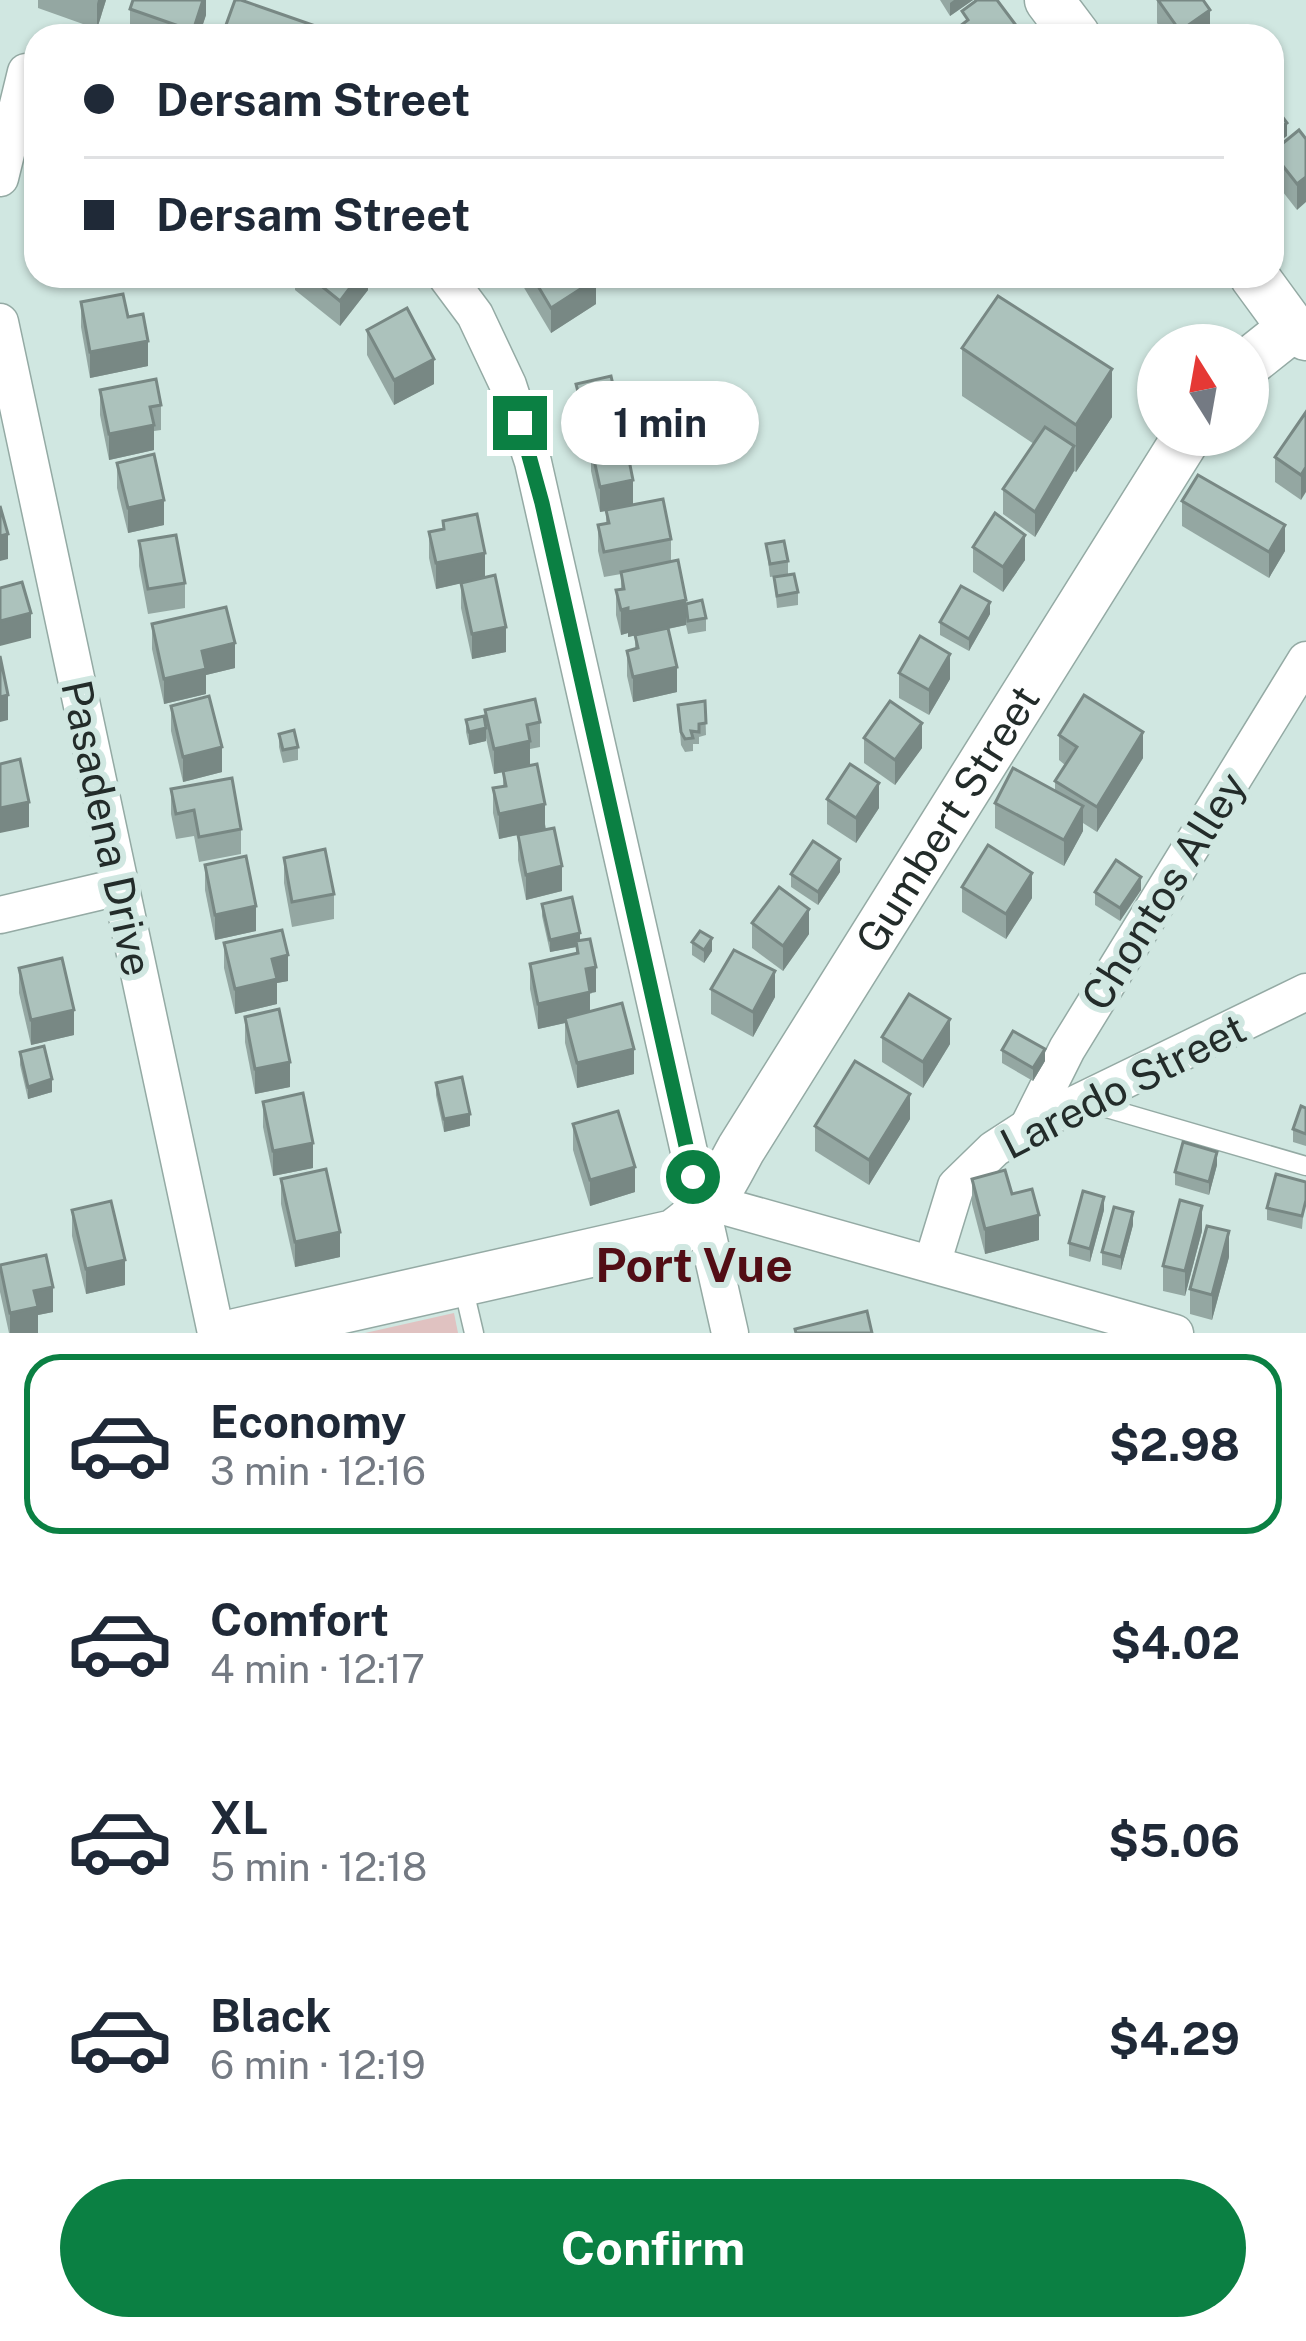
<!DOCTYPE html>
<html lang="en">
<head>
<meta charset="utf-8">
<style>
	:root { --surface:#fff; --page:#f6f6f7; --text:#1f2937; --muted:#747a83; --line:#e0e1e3; --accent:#0b8043 }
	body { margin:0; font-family:"Public Sans",sans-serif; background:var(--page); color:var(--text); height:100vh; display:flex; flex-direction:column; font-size:45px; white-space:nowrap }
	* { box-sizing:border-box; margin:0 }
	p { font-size:39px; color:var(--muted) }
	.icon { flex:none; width:66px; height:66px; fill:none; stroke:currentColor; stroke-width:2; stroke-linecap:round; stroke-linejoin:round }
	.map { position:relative; height:1333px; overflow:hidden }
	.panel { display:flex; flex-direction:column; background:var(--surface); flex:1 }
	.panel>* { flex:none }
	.guide { position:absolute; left:24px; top:24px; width:1260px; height:264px; border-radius:36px; box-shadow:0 3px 9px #0004; display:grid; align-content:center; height:264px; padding:0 60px; background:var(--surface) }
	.needle { width:78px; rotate:349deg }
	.controls { position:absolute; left:1137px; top:324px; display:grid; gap:24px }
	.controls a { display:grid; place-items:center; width:132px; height:132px; border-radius:50%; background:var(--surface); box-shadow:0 3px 9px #0004; font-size:60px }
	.end { position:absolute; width:54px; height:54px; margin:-27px; border:15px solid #0b8043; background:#fff; box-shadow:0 0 0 6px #fff }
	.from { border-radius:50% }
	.bubble { position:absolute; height:84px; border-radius:42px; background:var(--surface); box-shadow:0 3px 9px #0004; font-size:39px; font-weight:700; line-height:84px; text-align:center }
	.guide b { display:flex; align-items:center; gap:42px; height:114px; font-size:45px }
	.guide b+b { border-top:3px solid var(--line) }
	.guide i { width:30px; height:30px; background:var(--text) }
	ul { padding:21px 0 0; list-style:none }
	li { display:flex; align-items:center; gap:36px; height:180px; margin:0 24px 18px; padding:0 36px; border:6px solid transparent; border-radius:36px }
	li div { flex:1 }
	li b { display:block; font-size:45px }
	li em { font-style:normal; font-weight:700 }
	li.selected { border-color:var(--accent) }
	li>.icon { width:108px; height:108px; stroke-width:1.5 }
	.primary-button { display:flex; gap:24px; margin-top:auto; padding:24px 60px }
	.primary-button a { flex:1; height:138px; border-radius:72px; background:var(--accent); color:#fff; font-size:48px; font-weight:700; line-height:138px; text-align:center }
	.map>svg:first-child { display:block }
</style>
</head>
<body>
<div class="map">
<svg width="1306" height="1333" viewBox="0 0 1306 1333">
	<rect width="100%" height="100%" fill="#d0e7e1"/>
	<polygon fill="#e0c2c1" points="454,1313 458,1333 365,1333"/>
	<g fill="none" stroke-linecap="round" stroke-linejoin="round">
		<defs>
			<g id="lane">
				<polyline points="1086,1102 1306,1166"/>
				<polyline points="463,1286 474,1333"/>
			</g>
			<g id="street">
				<polyline points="0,178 26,72"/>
				<polyline points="446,276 475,315 508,385 533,462 730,1333"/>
				<polyline points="0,322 216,1333"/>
				<polyline points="0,915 119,887"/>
				<polyline points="1028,1127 1067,1049 1306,660"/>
				<polyline points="712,1203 1175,1333"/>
				<polyline points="932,1264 956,1186 994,1149 1028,1127 1306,992"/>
			</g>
			<g id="secondary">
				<polyline points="1049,0 1076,36"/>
				<polyline points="1254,276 1292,328 1306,336"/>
				<polyline points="1248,363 1292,328"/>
				<path id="s1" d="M236,1333L674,1234C714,1205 718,1191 741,1149L1188,435"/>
			</g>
		</defs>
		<use href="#lane" stroke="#94aaa4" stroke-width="21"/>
		<use href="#street" stroke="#94aaa4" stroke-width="39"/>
		<use href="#secondary" stroke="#94aaa4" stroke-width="51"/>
		<use href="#lane" stroke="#fff" stroke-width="18"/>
		<use href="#street" stroke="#fff" stroke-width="36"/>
		<use href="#secondary" stroke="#fff" stroke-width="48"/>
	</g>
	<g fill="#94a7a2">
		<polygon points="38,0 106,0 97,29 38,8"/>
		<polygon points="206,0 206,15 199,36 134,36 130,34 130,9"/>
		<polygon points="940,0 973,0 950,16"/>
		<polygon points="1157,0 1203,0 1210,36 1166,36 1157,23"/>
		<polygon points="1306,139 1297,210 1272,178 1272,152"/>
		<polygon points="295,276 368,276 368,290 340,326 295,290"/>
		<polygon points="517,276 595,276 596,304 551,333"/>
		<polygon points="81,302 128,317 148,366 90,378 81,327"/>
		<polygon points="367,330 434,384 394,405 367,355"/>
		<polygon points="962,348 1112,417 1076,472 1074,471 1035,537 1003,514 1003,489 1034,444 962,396"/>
		<polygon points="576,384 616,398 636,413 636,438 625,440 633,505 671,539 671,561 686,604 706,618 706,631 688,634 686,625 668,629 677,692 633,702 627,676 627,651 635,649 635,635 640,634 628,637 628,633 621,635 616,615 616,590 621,589 621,574 604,577 598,551 598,525 606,524 606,511 600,512 591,471 591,447 586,448 576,409"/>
		<polygon points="100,390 161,405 161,430 154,431 154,450 109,460 100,415"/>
		<polygon points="1306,412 1301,500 1275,482 1275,457"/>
		<polygon points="117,463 164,525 128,533 117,488"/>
		<polygon points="1182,501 1285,551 1269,578 1182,526"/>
		<polygon points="443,521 485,578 506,652 472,659 461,608 461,583 436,589 429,558 429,532 443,529"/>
		<polygon points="139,541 185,583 185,608 148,614 139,566"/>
		<polygon points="766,544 788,561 788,574 770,577"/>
		<polygon points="973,547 1025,560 1003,592 973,572"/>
		<polygon points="774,577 798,592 798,605 777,608"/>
		<polygon points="990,614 969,651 940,635 940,622"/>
		<polygon points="152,624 235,668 206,675 206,694 164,704 152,649"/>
		<polygon points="899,673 950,679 929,715 899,698"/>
		<polygon points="705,701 706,735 699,737 699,744 693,744 693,751 685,752 681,745 678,705"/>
		<polygon points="171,706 222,772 183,782 171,731"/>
		<polygon points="485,710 540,722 540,747 530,749 530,765 562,891 526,900 518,860 518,835 499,839 493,813 493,788 503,786 503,772 494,774 486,738 486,741 469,745 466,732 466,720 485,725"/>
		<polygon points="279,734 298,747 298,760 283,763 279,747"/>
		<polygon points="1059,735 1143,758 1097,832 1083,823 1083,831 1064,866 995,828 995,803 1055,791 1055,781 1065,765 1059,760"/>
		<polygon points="864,738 922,748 895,785 864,763"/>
		<polygon points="171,789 241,829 241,854 199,862 194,836 176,839 171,814"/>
		<polygon points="827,799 879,808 856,843 827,824"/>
		<polygon points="284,858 334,894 334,919 292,927 284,883"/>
		<polygon points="205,865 256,931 215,940 205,890"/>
		<polygon points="840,872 818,905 791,887 791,874"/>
		<polygon points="962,887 1032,898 1006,939 962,912"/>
		<polygon points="1141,890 1120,921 1095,905 1095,892"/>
		<polygon points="542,904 580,941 596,992 590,993 590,1011 634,1074 577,1088 565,1043 565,1023 538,1029 530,989 530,964 576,953 576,947 550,952 542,916"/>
		<polygon points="752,923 809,934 783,971 752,948"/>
		<polygon points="692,942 712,951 704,963 692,955"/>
		<polygon points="224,943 288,981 277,983 277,1004 235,1014 224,968"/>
		<polygon points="19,968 74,1035 31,1045 19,993"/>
		<polygon points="711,989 775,997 753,1037 711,1014"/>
		<polygon points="245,1017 290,1087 255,1094 245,1042"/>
		<polygon points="882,1037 950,1044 923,1088 882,1062"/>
		<polygon points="1002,1050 1045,1061 1033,1081 1002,1063"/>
		<polygon points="20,1052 52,1092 28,1099 20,1065"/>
		<polygon points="436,1083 470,1126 444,1132 436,1095"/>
		<polygon points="263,1102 313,1168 273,1176 263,1127"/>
		<polygon points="1306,1108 1306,1146 1293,1142 1293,1129"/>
		<polygon points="910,1119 869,1185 815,1151 815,1126"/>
		<polygon points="573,1124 635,1192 590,1206 573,1150"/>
		<polygon points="1217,1165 1209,1195 1175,1185 1175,1172"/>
		<polygon points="281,1179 340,1257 295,1267 281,1204"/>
		<polygon points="972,1179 1012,1194 1039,1240 985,1254 972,1204"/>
		<polygon points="1306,1182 1302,1229 1267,1220 1267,1208"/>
		<polygon points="72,1210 125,1285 86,1294 72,1236"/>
		<polygon points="1104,1210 1090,1262 1069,1256 1069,1243"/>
		<polygon points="1133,1225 1121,1270 1102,1265 1102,1252"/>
		<polygon points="1202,1231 1185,1296 1163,1291 1163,1266"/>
		<polygon points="1229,1257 1212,1320 1190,1314 1190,1289"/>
		<polygon points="0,1265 53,1312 38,1315 38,1333 9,1333 0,1292"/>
	</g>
	<g fill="#788884">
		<polygon points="98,0 106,0 97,29 97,4"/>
		<polygon points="203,0 206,0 206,15 199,36 193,36"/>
		<polygon points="954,0 973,0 950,16 950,3"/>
		<polygon points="1210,10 1210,36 1180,36 1180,31"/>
		<polygon points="1015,24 1015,36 999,36"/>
		<polygon points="1287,123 1287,136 1272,147 1272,134"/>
		<polygon points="1306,177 1306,202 1297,210 1297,184"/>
		<polygon points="359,276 368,276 368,290 340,326 340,301"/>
		<polygon points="596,279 596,304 551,333 551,308"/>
		<polygon points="148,341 148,366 90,378 90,352"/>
		<polygon points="434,359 434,384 394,405 394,380"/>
		<polygon points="1112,369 1112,417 1076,472 1076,425"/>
		<polygon points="154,425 154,450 109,460 109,434"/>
		<polygon points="1074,446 1074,471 1035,537 1035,512"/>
		<polygon points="1306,467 1306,492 1301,500 1301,475"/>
		<polygon points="633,480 633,505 600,512 600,487"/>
		<polygon points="164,500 164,525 128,533 128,508"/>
		<polygon points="1285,525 1285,551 1269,578 1269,552"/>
		<polygon points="8,534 8,559 0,561 0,536"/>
		<polygon points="1025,535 1025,560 1003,592 1003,567"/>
		<polygon points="485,553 485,578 436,589 436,563"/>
		<polygon points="686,600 686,625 628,637 628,612"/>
		<polygon points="990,602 990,614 969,651 969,639"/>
		<polygon points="628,608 628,633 621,635 621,610"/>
		<polygon points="31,613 31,638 0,646 0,621"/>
		<polygon points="506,627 506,652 472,659 472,634"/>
		<polygon points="235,643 235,668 206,675 206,694 164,704 164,679 202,651"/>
		<polygon points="950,654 950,679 929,715 929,690"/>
		<polygon points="677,667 677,692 633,702 633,677"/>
		<polygon points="8,695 8,720 0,722 0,697"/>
		<polygon points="922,723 922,748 895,785 895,760"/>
		<polygon points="486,728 486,741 469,745 469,732"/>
		<polygon points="1143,732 1143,758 1097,832 1097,807"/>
		<polygon points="530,741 530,766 494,774 494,749"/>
		<polygon points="222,747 222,772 183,782 183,757"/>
		<polygon points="879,783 879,808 856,843 856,818"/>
		<polygon points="29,802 29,827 0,833 0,808"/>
		<polygon points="545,804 545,829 499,839 499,814"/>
		<polygon points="1083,806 1083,831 1064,866 1064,840"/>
		<polygon points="840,859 840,872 818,905 818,892"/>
		<polygon points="562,866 562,891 526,900 526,875"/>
		<polygon points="1032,873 1032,898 1006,939 1006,914"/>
		<polygon points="1141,877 1141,890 1120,921 1120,908"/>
		<polygon points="256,906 256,931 215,940 215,915"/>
		<polygon points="809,909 809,934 783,971 783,946"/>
		<polygon points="580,933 580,946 576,941 576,947 550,952 550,940"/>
		<polygon points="712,938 712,951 704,963 704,950"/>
		<polygon points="288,955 288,981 277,983 277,1004 235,1014 235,989 272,959"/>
		<polygon points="596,967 596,992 590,993 590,1017 565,1018 565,1023 538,1029 538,1004 586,969"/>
		<polygon points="775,971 775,997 753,1037 753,1012"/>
		<polygon points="74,1010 74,1035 31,1045 31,1020"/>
		<polygon points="950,1019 950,1044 923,1088 923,1062"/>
		<polygon points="634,1049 634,1074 577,1088 577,1063"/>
		<polygon points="1045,1049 1045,1061 1033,1081 1033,1068"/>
		<polygon points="290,1062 290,1087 255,1094 255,1069"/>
		<polygon points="52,1079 52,1092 28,1099 28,1087"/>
		<polygon points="910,1094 910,1119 869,1185 869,1160"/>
		<polygon points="470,1114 470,1126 444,1132 444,1119"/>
		<polygon points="313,1143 313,1168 273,1176 273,1151"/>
		<polygon points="1217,1152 1217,1165 1209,1195 1209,1182"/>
		<polygon points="635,1167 635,1192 590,1206 590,1180"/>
		<polygon points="1104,1197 1104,1210 1090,1262 1090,1249"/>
		<polygon points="1202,1206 1202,1231 1185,1296 1185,1271"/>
		<polygon points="1133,1212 1133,1225 1121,1270 1121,1257"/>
		<polygon points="1039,1215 1039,1240 985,1254 985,1229"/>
		<polygon points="1229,1231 1229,1257 1212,1320 1212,1295"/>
		<polygon points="340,1232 340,1257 295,1267 295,1242"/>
		<polygon points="125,1260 125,1285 86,1294 86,1269"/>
		<polygon points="53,1287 53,1312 38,1315 38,1333 10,1333 10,1313 34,1291"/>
	</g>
	<g fill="#acc2bc" stroke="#788884" stroke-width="3">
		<polygon points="133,0 203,0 193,31 130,9"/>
		<polygon points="235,0 241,0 324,29 322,36 222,36"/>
		<polygon points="977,0 997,0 1015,24 999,36 954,36 951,33 968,20 962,11"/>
		<polygon points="1158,0 1203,0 1210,10 1180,31"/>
		<polygon points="1272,103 1287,123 1272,134"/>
		<polygon points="1299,130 1306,139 1306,177 1297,184 1272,152"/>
		<polygon points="309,276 359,276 340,301"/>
		<polygon points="532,276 595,276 596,279 551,308"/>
		<polygon points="123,294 128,317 143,314 148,341 90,352 81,302"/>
		<polygon points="998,296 1112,369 1076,425 962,348"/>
		<polygon points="407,308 434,359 394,380 367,330"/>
		<polygon points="611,376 616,398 633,395 636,413 586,423 576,384"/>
		<polygon points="156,379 161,405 150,407 154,425 109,434 100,390"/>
		<polygon points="1306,412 1306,467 1301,475 1275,457"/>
		<polygon points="1045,427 1074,446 1035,512 1003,489"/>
		<polygon points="625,440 633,480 600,487 591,446"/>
		<polygon points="154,454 164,500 128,508 117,463"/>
		<polygon points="1198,475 1285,525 1269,552 1182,501"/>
		<polygon points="663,499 671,539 604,552 598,525 609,523 606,510"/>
		<polygon points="0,506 8,534 0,536"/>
		<polygon points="995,513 1025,535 1003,567 973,547"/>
		<polygon points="477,514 485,553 436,563 429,532 444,529 443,521"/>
		<polygon points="176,535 185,583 148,589 139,541"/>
		<polygon points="784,541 788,561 770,564 766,544"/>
		<polygon points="678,560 686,600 628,612 628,608 621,610 616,590 624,589 621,572"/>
		<polygon points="794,574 798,592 777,596 774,577"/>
		<polygon points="495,575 506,627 472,634 461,583"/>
		<polygon points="22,582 31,613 0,621 0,588"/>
		<polygon points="961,586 990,602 969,639 940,622"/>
		<polygon points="702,600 706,618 688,621 686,604"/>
		<polygon points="226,607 235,643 202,651 206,669 164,679 152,624"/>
		<polygon points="668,628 677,667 633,677 627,651 638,648 635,635"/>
		<polygon points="920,636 950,654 929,690 899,673"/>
		<polygon points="0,656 8,695 0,697"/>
		<polygon points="1084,695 1143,732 1097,807 1055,781 1077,747 1059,735"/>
		<polygon points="209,696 222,747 183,757 171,706"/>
		<polygon points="535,699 540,722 527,725 530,741 494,749 485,710"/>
		<polygon points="705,701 706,723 699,724 699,732 691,731 693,738 685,739 681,732 678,705"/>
		<polygon points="890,701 922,723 895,760 864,738"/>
		<polygon points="484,716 486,728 469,732 466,720"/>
		<polygon points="294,730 298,747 283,750 279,734"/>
		<polygon points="20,759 29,802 0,808 0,764"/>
		<polygon points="537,764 545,804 499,814 493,788 506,786 503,771"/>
		<polygon points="850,764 879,783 856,818 827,799"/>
		<polygon points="1013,768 1083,806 1064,840 995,803"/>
		<polygon points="232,778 241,829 199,837 194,810 176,814 171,789"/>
		<polygon points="554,828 562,866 526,875 518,835"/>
		<polygon points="813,841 840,859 818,892 791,874"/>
		<polygon points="988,845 1032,873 1006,914 962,887"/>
		<polygon points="325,849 334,894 292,902 284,858"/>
		<polygon points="246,856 256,906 215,915 205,865"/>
		<polygon points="1116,860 1141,877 1120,908 1095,892"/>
		<polygon points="779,887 809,909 783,946 752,923"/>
		<polygon points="572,897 580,933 550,940 542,904"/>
		<polygon points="282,930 288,955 272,959 277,979 235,989 224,943"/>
		<polygon points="700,931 712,938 704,950 692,942"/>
		<polygon points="590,939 596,967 586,969 590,992 538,1004 530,964 578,953 576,941"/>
		<polygon points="734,950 775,971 753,1012 711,989"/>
		<polygon points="62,958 74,1010 31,1020 19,968"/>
		<polygon points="909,994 950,1019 923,1062 882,1037"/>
		<polygon points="622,1003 634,1049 577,1063 565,1018"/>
		<polygon points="279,1009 290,1062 255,1069 245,1017"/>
		<polygon points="1013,1031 1045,1049 1033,1068 1002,1050"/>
		<polygon points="44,1046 52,1079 28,1087 20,1052"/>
		<polygon points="855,1061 910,1094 869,1160 815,1126"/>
		<polygon points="462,1077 470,1114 444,1119 436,1083"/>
		<polygon points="303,1093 313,1143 273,1151 263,1102"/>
		<polygon points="1301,1106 1306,1108 1306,1134 1293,1129"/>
		<polygon points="618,1111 635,1167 590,1180 573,1124"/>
		<polygon points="1183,1142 1217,1152 1209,1182 1175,1172"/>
		<polygon points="326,1169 340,1232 295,1242 281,1179"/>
		<polygon points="1005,1170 1012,1194 1032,1189 1039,1215 985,1229 972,1179"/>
		<polygon points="1276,1174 1306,1182 1306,1200 1302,1216 1267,1208"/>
		<polygon points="1083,1191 1104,1197 1090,1249 1069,1243"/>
		<polygon points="1180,1200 1202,1206 1185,1271 1163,1266"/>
		<polygon points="111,1201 125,1260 86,1269 72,1210"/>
		<polygon points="1114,1207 1133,1212 1121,1257 1102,1252"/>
		<polygon points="1207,1226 1229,1231 1212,1295 1190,1289"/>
		<polygon points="46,1255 53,1287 34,1291 38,1307 10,1313 0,1265"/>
		<polygon points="867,1311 872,1333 796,1333 795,1329"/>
	</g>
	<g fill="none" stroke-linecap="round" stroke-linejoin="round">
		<polyline stroke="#0b8043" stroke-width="15" points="520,423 542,503 693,1177"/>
	</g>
	<g text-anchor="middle" stroke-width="12" stroke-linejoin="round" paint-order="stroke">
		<g font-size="42" fill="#232c2a" stroke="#d0e7e1">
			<text dy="15" stroke="none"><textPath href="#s1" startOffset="948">Gumbert Street</textPath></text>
			<text transform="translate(107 828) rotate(78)" y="15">Pasadena Drive</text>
			<text transform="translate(1164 891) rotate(-58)" y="15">Chontos Alley</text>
			<text transform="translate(1123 1086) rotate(-27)" y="15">Laredo Street</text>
		</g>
		<g font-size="48" font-weight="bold" fill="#520d15" stroke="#d0e7e1">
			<text x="694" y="1282">Port Vue</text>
		</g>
	</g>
</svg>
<div class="controls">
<a><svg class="needle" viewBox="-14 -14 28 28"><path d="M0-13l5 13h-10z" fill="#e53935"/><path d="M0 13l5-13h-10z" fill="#747a83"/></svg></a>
</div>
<i class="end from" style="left:693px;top:1177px"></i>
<i class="end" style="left:520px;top:423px"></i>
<div class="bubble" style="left:561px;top:381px;width:198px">1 min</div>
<div class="guide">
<b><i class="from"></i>Dersam Street</b>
<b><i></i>Dersam Street</b>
</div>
</div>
<section class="panel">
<ul>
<li class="selected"><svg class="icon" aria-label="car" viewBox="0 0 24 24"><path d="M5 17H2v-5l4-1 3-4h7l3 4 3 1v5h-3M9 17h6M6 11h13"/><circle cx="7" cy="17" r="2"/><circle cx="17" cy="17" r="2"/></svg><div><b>Economy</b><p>3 min · 12:16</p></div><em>$2.98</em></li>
<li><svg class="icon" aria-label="car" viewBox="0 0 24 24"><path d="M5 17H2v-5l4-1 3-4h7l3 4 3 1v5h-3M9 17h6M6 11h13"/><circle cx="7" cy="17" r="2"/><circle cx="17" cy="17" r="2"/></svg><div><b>Comfort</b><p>4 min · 12:17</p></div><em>$4.02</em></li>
<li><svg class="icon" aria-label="car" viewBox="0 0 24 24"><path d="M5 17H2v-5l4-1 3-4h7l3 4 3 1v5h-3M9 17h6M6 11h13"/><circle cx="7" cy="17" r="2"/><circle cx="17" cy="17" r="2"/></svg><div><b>XL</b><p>5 min · 12:18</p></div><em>$5.06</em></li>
<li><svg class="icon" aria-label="car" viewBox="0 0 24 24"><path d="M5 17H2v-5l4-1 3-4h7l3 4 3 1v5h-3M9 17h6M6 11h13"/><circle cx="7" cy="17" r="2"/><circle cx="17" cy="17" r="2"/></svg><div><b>Black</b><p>6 min · 12:19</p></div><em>$4.29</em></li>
</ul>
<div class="primary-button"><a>Confirm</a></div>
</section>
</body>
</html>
